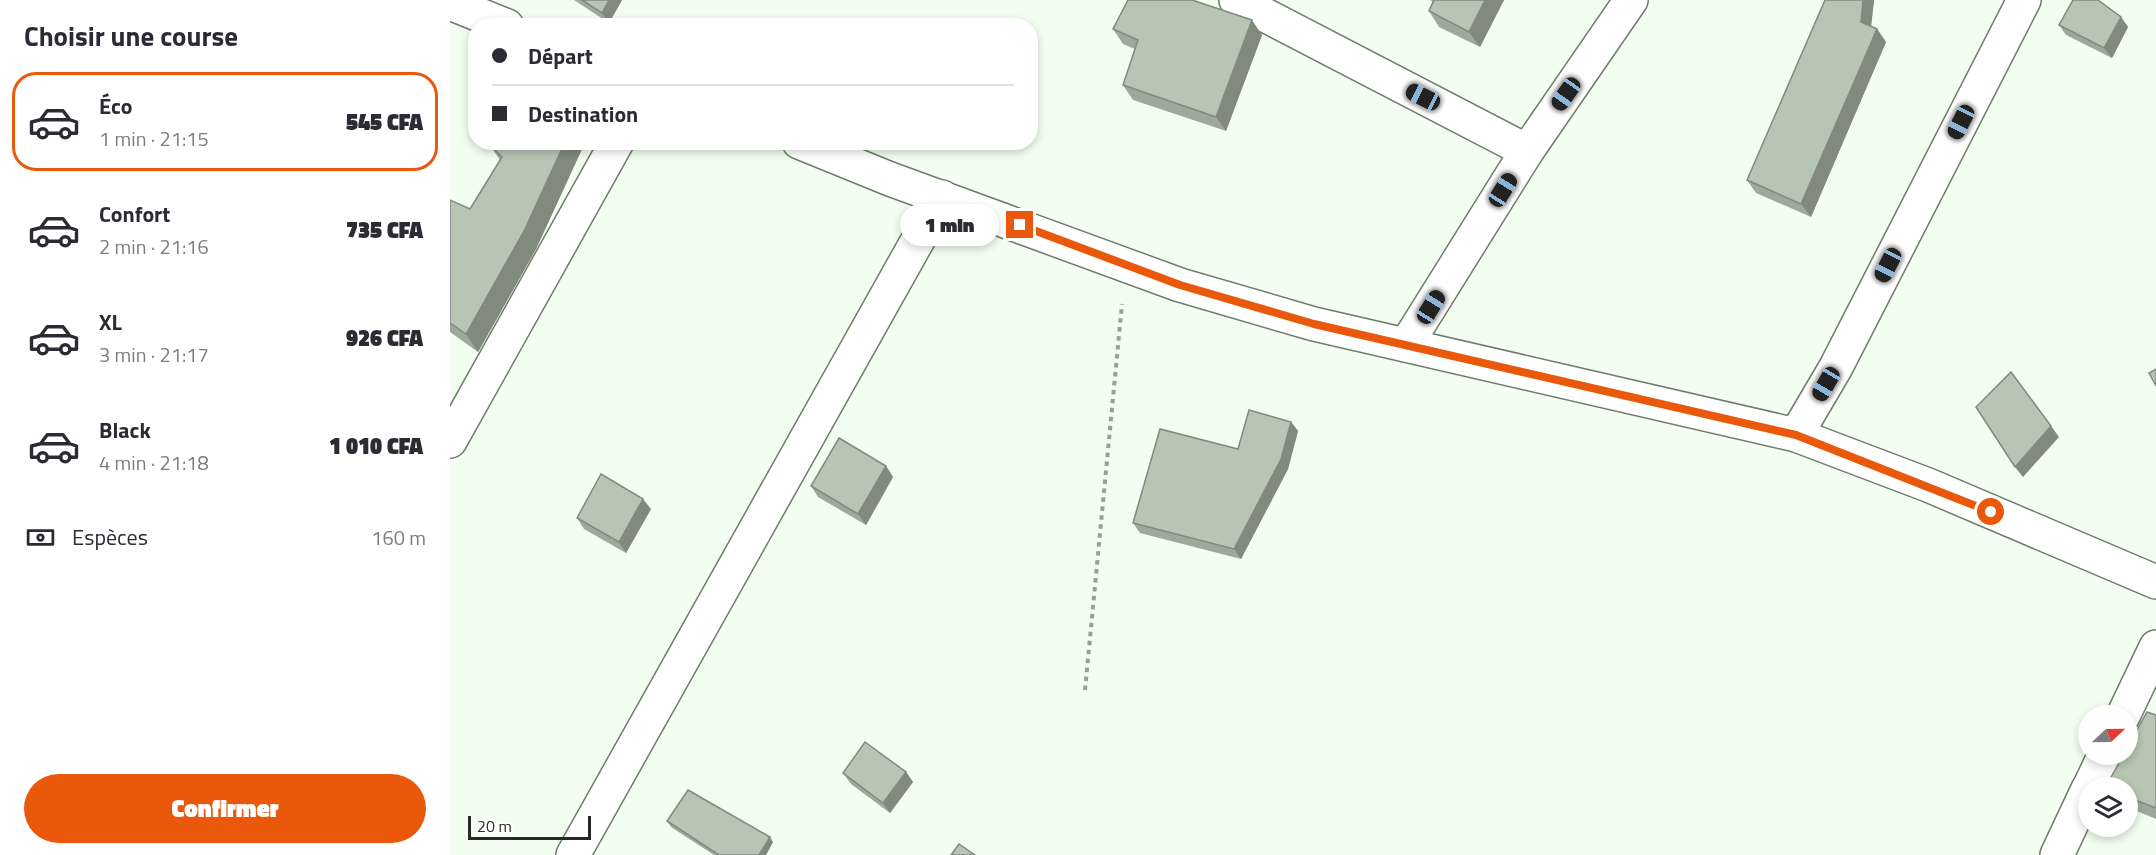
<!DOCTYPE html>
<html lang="fr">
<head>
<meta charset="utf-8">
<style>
	:root { --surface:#fff; --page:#f2f2f3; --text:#2b2b33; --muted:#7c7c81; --line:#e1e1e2; --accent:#ea580c }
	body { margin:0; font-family:"Titillium Web",sans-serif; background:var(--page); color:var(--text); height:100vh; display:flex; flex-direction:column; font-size:22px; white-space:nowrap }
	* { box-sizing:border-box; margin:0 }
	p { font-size:20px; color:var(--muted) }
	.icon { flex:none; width:33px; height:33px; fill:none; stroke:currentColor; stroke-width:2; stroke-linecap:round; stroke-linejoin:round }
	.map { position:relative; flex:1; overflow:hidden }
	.drawer { display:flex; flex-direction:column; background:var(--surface); width:450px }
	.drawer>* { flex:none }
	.top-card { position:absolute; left:18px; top:18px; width:570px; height:132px; border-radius:24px; box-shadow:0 3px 9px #0003; display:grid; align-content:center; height:132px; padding:0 24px; background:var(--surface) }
	.needle { width:39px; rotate:68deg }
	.tools { position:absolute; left:1628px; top:705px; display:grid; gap:12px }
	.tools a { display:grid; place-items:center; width:60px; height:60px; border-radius:50%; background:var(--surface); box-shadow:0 3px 9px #0003; font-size:30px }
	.scale { position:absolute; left:18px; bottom:15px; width:123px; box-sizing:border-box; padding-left:6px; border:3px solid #242922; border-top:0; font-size:16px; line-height:21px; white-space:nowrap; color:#242922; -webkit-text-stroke:4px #fff; paint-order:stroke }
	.end { position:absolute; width:27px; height:27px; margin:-14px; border:8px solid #ea580c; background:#fff; box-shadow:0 0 0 3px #fff }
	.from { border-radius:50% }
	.bubble { position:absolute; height:42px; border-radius:21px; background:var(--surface); box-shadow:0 3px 9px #0003; font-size:20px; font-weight:800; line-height:42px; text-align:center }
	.car { position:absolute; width:18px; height:36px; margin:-18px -9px; border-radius:8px; box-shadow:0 0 4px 2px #0007; background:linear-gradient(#222 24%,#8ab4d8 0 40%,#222 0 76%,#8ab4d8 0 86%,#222 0) }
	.top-card b { display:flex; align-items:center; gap:21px; height:57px; font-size:22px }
	.top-card b+b { border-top:2px solid var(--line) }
	.top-card i { width:15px; height:15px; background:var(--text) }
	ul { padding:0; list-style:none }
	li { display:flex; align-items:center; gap:18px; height:99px; margin:0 12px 9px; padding:0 12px; border:3px solid transparent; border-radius:24px }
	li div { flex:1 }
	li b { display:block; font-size:22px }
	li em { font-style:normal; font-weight:800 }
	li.active { border-color:var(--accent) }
	li>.icon { width:54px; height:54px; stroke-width:1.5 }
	h2 { padding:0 24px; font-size:27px; line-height:72px }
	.pay { display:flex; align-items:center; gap:15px; height:66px; padding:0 24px; font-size:22px }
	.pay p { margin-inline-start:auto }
	.button { display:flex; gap:12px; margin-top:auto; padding:12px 24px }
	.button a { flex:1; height:69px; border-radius:36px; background:var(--accent); color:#fff; font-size:24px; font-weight:800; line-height:69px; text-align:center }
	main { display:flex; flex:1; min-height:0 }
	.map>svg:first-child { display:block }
</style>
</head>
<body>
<main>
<section class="drawer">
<h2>Choisir une course</h2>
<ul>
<li class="active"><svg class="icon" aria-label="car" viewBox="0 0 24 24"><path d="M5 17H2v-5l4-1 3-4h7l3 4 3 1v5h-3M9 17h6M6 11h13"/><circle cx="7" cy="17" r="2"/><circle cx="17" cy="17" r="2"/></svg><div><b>Éco</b><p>1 min · 21:15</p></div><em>545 CFA</em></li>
<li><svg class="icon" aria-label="car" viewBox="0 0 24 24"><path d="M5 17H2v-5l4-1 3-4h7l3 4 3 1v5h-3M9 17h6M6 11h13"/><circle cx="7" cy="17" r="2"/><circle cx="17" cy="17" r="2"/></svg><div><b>Confort</b><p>2 min · 21:16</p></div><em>735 CFA</em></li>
<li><svg class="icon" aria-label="car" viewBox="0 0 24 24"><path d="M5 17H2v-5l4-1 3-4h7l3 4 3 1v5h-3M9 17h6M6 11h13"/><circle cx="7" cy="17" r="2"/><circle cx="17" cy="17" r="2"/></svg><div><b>XL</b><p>3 min · 21:17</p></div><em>926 CFA</em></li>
<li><svg class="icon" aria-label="car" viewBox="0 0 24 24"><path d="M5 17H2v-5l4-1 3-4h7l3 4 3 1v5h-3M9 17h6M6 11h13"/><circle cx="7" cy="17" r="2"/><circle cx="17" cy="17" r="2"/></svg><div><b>Black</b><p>4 min · 21:18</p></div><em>1 010 CFA</em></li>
</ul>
<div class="pay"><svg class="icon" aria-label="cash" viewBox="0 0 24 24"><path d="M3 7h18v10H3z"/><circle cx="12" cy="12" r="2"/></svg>Espèces<p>160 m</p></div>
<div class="button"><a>Confirmer</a></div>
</section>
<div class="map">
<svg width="1706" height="855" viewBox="0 0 1706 855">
	<rect width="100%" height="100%" fill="#f2feef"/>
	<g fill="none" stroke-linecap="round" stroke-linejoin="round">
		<defs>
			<g id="minor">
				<polyline points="786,0 1077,151"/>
				<polyline points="1574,0 1386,367 1346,435 1478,485 1706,582"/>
				<polyline points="0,3 57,26"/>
				<polyline points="349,142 440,179 730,285 864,324 1346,435"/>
				<polyline points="956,345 1077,151 1181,0"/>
				<polyline points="0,441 167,142"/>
				<polyline points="1673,716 1706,647"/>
				<polyline points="1639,788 1655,754"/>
				<polyline points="123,855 492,197"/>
				<polyline points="1607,855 1638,789"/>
			</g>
		</defs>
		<use href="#minor" stroke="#6f7c6c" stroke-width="36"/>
		<polyline stroke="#97a094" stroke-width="4" stroke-dasharray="4.5 4.5" stroke-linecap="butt" points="635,690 672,304"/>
		<use href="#minor" stroke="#fff" stroke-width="33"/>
	</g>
	<g fill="#9da99a">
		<polygon points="124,0 172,0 159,23"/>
		<polygon points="980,0 1054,0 1030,47 989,27 979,11 983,2"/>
		<polygon points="1375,0 1424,0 1421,27 1427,29 1436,42 1361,217 1306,193 1297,180"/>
		<polygon points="1671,17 1678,27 1662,58 1616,35 1609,25"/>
		<polygon points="663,29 812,35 776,131 683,100 673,85 685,49 673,44"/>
		<polygon points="39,144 132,149 86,249 28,352 0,332 0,200 20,209 50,160"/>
		<polygon points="841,422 848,431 838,469 791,559 690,533 683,523"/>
		<polygon points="436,466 443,477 416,525 368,497 361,486"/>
		<polygon points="201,509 176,553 134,529 127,518"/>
		<polygon points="1706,715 1706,819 1677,807 1677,788"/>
		<polygon points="456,772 463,782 440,813 401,784 393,773"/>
		<polygon points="217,821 323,842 316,855 264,855 221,827"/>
	</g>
	<g fill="#808a7d">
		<polygon points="159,0 172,0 159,23 152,13"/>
		<polygon points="1035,0 1054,0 1030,47 1019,32"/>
		<polygon points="1413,0 1424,0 1420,35 1411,22"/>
		<polygon points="1671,17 1678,27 1662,58 1654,48"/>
		<polygon points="802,20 812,35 776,131 766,117"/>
		<polygon points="1427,29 1436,42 1361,217 1351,204"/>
		<polygon points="115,142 128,142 132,149 86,249 28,352 16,334"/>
		<polygon points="841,422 848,431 838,469 791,559 784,549"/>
		<polygon points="1601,426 1609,437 1573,477 1565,467"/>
		<polygon points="436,466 443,477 416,525 408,514"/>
		<polygon points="193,499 201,509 176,553 169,542"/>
		<polygon points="456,772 463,782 440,813 433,803"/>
		<polygon points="320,837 323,842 316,855 309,855"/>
	</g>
	<g fill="#b7c5b3" stroke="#808a7d" stroke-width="1.5">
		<polygon points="132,0 159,0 152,13"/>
		<polygon points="678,0 742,0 802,20 766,117 673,85 688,40 663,29"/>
		<polygon points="984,0 1035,0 1019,32 979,11"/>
		<polygon points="1375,0 1413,0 1411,22 1427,29 1351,204 1297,180"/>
		<polygon points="1623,0 1648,0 1671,17 1654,48 1609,25"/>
		<polygon points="40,142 115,142 74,231 16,334 0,323 0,200 20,209 52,157 39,144"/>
		<polygon points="1706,369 1706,386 1699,373"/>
		<polygon points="1561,372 1601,426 1565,467 1526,407"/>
		<polygon points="799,410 841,422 831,459 784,549 683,523 710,429 788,449"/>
		<polygon points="389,438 436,466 408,514 361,486"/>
		<polygon points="151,474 193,499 169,542 127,518"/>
		<polygon points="1697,712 1706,715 1706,808 1677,797 1677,788 1655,788 1674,754 1677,754 1677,748"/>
		<polygon points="415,742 456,772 433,803 393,773"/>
		<polygon points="238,790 320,837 309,855 269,855 217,821"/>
		<polygon points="509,844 525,855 501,855"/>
	</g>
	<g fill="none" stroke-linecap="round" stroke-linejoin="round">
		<polyline stroke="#ea580c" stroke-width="8" points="570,225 730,285 864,324 1346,435 1541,512"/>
	</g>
</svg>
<div class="tools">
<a><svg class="needle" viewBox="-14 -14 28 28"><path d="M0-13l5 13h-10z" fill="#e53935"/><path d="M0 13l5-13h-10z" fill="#7c7c81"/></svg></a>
<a><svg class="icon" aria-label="layers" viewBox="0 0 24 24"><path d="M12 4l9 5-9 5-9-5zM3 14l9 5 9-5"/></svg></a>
</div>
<div class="scale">20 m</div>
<i class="end from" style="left:1541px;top:512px"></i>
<i class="end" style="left:570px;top:225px"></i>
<div class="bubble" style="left:450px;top:204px;width:99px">1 min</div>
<i class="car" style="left:1116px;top:94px;rotate:215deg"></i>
<i class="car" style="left:973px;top:97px;rotate:297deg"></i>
<i class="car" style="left:1511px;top:122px;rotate:207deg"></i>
<i class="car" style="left:1053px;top:190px;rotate:32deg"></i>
<i class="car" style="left:1438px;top:265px;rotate:207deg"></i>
<i class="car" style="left:981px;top:307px;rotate:32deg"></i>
<i class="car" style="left:1376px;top:384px;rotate:210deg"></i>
<div class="top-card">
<b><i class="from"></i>Départ</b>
<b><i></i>Destination</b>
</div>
</div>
</main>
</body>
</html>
